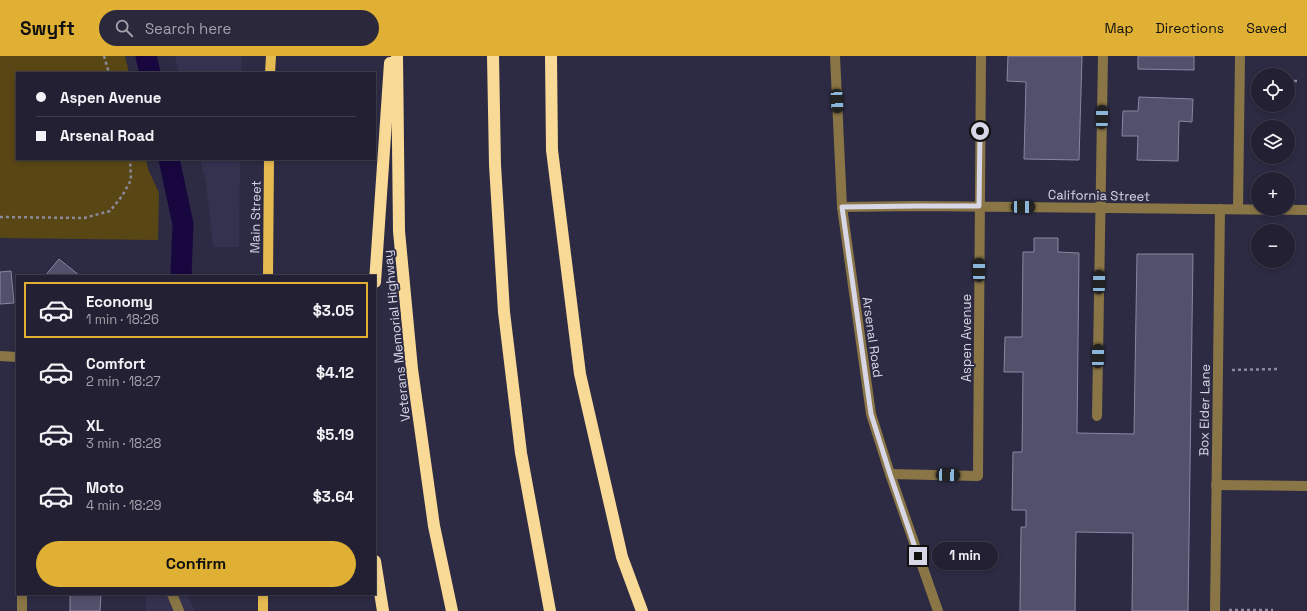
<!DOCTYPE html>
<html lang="en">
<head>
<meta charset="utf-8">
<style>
	:root { --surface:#222032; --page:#2a283a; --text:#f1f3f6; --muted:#a2a3ac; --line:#3f3e4d; --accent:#dfb034 }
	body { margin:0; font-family:"Space Grotesk",sans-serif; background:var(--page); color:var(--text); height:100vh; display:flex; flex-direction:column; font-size:15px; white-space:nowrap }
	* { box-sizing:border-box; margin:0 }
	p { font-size:13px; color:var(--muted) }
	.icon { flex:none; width:22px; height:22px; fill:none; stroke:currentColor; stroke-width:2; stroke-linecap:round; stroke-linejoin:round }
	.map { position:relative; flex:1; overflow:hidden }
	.panel { position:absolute; left:16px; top:219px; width:360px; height:320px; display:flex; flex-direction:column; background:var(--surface); border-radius:0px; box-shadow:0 2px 6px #0003,0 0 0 1px var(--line) }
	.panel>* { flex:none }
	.top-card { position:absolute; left:16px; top:16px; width:360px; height:88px; border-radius:0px; box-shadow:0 2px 6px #0003,0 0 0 1px var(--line); display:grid; align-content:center; height:88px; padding:0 20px; background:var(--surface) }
	.fabs { position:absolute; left:1251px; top:12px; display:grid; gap:8px }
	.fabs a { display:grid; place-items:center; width:44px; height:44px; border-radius:50%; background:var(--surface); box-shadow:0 2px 6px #0003,0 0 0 1px var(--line); font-size:20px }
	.end { position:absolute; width:18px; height:18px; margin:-9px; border:5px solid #d8d7e7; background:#111; box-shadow:0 0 0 2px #111 }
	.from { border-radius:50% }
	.bubble { position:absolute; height:28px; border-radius:14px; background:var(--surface); box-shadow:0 2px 6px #0003,0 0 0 1px var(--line); font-size:13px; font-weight:700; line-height:28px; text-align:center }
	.car { position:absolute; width:12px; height:24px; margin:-12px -6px; border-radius:5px; box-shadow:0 0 3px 1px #0007; background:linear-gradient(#222 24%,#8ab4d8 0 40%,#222 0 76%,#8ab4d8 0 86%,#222 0) }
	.top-card b { display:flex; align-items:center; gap:14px; height:38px; font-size:15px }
	.top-card b+b { border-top:1px solid var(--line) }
	.top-card i { width:10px; height:10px; background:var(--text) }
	ul { padding:7px 0 0; list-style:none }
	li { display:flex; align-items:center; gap:12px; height:56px; margin:0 8px 6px; padding:0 12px; border:2px solid transparent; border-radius:0px }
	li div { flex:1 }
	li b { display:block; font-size:15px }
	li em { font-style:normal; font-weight:700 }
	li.active { border-color:var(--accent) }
	li>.icon { width:36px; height:36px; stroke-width:1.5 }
	.action { display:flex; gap:8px; margin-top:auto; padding:8px 20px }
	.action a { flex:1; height:46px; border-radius:24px; background:var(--accent); color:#111; font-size:16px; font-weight:700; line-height:46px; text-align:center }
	header { display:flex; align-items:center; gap:24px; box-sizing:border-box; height:56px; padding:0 20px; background:var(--accent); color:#111 }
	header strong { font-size:19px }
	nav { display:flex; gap:22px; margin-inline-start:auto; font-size:14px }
	.search { width:280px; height:36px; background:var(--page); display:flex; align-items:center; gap:10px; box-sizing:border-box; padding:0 14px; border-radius:22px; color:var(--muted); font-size:15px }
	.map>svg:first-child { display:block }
</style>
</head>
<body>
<header>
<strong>Swyft</strong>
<div class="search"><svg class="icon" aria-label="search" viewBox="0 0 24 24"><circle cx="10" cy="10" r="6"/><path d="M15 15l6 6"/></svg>Search here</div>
<nav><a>Map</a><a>Directions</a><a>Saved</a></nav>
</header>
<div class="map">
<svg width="1307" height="555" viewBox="0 0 1307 555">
	<rect width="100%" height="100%" fill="#2d2b43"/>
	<g fill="#353250">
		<polygon points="175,0 242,0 241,17 179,17"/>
		<polygon points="200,103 240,103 239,191 213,191 206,127"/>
		<polygon points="146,538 187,538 195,555 146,555"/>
	</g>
	<polygon fill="#594615" points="0,0 125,0 129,17 17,17 17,103 146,103 148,113 159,137 158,184 0,182"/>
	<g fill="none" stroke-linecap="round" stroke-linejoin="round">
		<g stroke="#17073e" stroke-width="21">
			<polyline points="146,0 150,17"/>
			<polyline points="169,103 183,168 181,220"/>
		</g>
	</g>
	<g fill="#52506a" stroke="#8886a3">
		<polygon points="1008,0 1082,0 1079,104 1024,103 1026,26 1007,25"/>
		<polygon points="1138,0 1194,0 1194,14 1138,13"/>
		<polygon points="1139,41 1193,43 1192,66 1179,65 1178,105 1137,104 1138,80 1122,80 1123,55 1138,55"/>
		<polygon points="1034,182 1058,182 1058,196 1079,197 1077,377 1134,378 1137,198 1193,198 1188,555 1132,555 1133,477 1076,476 1075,555 1020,555 1021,471 1026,471 1026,454 1012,454 1013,396 1022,396 1023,316 1004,316 1005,281 1022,281 1023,196 1034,196"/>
		<polygon points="59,203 80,220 45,220"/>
		<polygon points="11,215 14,247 0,248 0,216"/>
		<polygon points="70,538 101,538 100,555 70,555"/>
	</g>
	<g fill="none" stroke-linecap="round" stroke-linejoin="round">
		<g stroke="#8b8a9d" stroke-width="2.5" stroke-dasharray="3 3" stroke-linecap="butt">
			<polyline points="104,0 109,17"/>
			<polyline points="1288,25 1300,25"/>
			<polyline points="0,161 84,162 110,155 122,140 131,124 130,103"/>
			<polyline points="1232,314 1277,313"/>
			<polyline points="1229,554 1273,554"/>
		</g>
		<g stroke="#897545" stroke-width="10">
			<polyline points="835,0 842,151 871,358 890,418 938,555"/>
			<polyline points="842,151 916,150 1307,154"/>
			<polyline points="1238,153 1240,0"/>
			<polyline points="0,300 17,301"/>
			<polyline points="1097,360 1103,0"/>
			<polyline points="890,418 978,420 981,0"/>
			<polyline points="1216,429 1307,430"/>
			<polyline points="172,538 179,555"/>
			<polyline points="22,555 22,538"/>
			<polyline points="1215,555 1220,153"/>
		</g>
		<g stroke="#e5ba50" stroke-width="10">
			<polyline points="270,17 271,0"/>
			<polyline points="268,220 269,103"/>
			<polyline points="263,555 263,538"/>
		</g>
		<g stroke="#f8d995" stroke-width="12">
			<polyline points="397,0 399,175 412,313 434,470 452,555"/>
			<polyline points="493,0 495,109 504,256 521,397 550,555"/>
			<polyline points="551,0 552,94 580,318 622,501 642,555"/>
			<polyline points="375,226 390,7"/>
			<polyline points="375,505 383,555"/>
		</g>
	</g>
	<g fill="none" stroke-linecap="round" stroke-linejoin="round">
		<polyline stroke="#d8d7e7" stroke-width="5" points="918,500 890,418 871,358 842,151 916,150 979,150 980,75"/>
	</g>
	<g text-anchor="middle" stroke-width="3.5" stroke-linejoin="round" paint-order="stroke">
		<g font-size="13" fill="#d8d7e7" stroke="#2d2b43">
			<text transform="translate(1099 139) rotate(1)" y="5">California Street</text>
			<text transform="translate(255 161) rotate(-89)" y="5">Main Street</text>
			<text transform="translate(396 280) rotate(-96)" y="5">Veterans Memorial Highway</text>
			<text transform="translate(873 281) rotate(82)" y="5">Arsenal Road</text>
			<text transform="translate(966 282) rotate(-90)" y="5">Aspen Avenue</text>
			<text transform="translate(1204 354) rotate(-89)" y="5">Box Elder Lane</text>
		</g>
	</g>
</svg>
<div class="fabs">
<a><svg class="icon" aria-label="locate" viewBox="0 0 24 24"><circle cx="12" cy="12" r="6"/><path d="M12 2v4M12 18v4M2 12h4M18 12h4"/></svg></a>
<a><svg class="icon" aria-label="layers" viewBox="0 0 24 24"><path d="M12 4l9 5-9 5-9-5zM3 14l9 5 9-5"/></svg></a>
<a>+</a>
<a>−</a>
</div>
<i class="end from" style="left:980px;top:75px"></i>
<i class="end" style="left:918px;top:500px"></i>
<div class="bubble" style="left:932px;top:486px;width:66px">1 min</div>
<i class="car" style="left:837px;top:45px;rotate:177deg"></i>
<i class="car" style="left:1102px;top:61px;rotate:1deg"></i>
<i class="car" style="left:1023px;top:151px;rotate:90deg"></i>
<i class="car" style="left:979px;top:214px;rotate:0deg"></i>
<i class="car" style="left:1099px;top:226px;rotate:1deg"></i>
<i class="car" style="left:1098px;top:300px;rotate:1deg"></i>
<i class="car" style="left:948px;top:419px;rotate:92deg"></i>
<div class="top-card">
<b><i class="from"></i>Aspen Avenue</b>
<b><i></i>Arsenal Road</b>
</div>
<section class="panel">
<ul>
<li class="active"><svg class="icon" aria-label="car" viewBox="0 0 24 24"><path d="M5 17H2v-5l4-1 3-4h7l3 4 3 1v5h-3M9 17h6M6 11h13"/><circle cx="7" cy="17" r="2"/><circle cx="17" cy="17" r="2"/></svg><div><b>Economy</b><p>1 min · 18:26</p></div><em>$3.05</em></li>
<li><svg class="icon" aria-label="car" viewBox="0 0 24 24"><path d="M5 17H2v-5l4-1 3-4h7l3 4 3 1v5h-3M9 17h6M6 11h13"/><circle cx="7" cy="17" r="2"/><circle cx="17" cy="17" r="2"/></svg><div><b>Comfort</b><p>2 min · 18:27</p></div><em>$4.12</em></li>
<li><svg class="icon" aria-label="car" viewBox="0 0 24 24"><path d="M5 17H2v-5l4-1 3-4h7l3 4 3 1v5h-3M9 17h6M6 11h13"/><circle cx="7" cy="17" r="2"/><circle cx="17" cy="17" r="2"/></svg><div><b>XL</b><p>3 min · 18:28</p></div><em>$5.19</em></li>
<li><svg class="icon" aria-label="car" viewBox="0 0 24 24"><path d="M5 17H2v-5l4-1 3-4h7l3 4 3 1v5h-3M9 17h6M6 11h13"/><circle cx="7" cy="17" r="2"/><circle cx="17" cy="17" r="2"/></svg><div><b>Moto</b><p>4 min · 18:29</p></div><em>$3.64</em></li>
</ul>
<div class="action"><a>Confirm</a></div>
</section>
</div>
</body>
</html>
